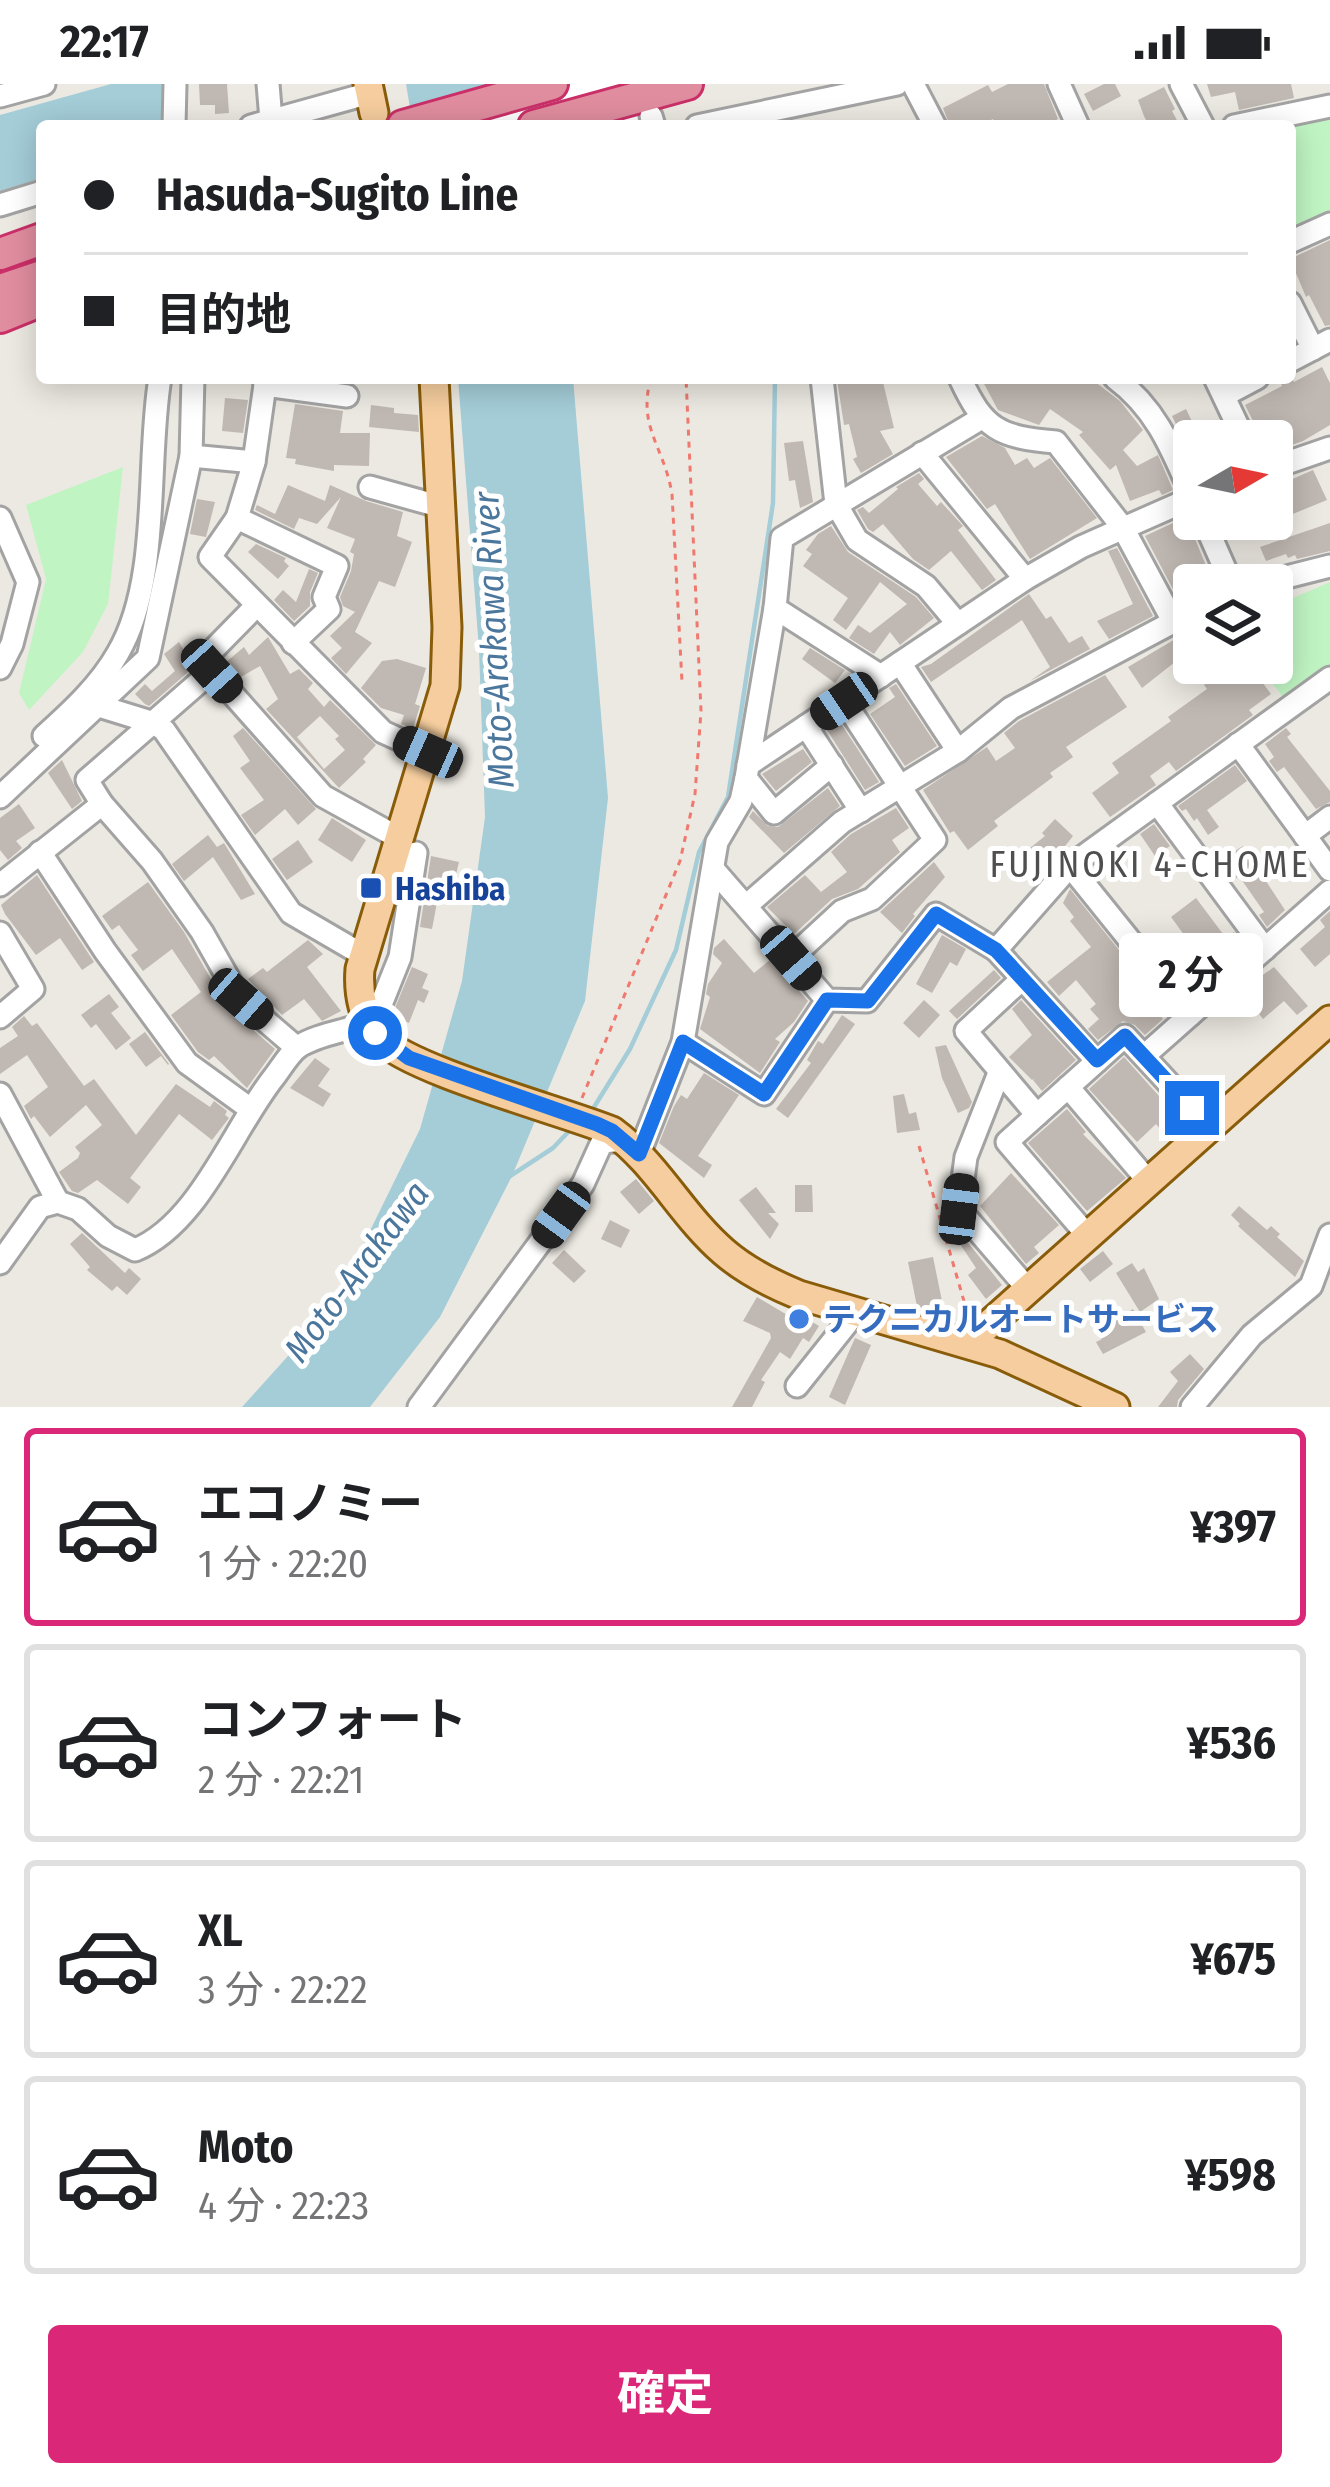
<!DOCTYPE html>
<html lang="ja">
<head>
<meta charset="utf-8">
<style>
	:root { --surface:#fff; --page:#f2f2f2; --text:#202124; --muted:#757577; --line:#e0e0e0; --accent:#db2777 }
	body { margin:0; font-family:"Fira Sans Condensed","Noto Sans JP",sans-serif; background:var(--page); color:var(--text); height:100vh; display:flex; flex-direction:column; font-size:45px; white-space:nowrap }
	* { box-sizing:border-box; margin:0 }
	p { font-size:39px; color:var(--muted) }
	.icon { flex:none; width:66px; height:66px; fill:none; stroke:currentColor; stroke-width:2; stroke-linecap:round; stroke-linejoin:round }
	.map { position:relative; height:1323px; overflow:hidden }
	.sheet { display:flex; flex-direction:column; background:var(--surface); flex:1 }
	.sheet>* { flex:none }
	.banner { position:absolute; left:36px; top:36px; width:1260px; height:264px; border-radius:12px; box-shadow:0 6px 30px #0003; display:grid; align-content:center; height:264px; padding:0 48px; background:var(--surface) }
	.needle { width:78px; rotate:81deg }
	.fabs { position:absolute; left:1173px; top:336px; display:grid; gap:24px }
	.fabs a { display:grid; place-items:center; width:120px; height:120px; border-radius:12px; background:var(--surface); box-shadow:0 6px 30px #0003; font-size:60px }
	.end { position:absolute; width:54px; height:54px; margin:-27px; border:15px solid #1a73e8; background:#fff; box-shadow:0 0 0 6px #fff }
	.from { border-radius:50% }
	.bubble { position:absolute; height:84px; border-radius:12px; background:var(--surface); box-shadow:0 6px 30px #0003; font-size:39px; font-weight:700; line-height:84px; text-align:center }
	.car { position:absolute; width:36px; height:72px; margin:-36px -18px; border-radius:15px; box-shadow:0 0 9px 3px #0007; background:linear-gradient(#222 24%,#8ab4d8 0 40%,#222 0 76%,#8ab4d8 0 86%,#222 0) }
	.banner b { display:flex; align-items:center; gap:42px; height:114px; font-size:45px }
	.banner b+b { border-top:3px solid var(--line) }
	.banner i { width:30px; height:30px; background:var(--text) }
	ul { padding:21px 0 0; list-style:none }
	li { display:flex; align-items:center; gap:36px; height:198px; margin:0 24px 18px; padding:0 24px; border:6px solid var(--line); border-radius:12px }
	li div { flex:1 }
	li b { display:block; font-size:45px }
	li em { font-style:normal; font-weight:700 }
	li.on { border-color:var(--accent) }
	li>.icon { width:108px; height:108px; stroke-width:1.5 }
	.button { display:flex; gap:24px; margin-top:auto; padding:24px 48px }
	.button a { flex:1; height:138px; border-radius:12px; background:var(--accent); color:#fff; font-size:48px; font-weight:700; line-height:138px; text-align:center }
	.status { display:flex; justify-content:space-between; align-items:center; height:84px; padding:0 60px; background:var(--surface); direction:ltr }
	.status svg { height:33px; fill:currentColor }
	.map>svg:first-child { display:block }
</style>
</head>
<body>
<div class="status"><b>22:17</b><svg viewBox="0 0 49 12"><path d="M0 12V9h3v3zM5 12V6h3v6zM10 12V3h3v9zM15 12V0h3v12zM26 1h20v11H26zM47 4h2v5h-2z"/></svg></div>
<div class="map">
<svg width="1330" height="1323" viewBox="0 0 1330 1323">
	<rect width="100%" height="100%" fill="#ece9e2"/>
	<g fill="#c0f5c3">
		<polygon points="1330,28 1330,129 1290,154 1290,42 1234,42"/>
		<polygon points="123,383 108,520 83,568 29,626 19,609 46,495 26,421"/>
		<polygon points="1330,498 1330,585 1285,616 1258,579 1272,579 1272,523"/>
	</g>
	<g fill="#a4cdd8">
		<polygon points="111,0 167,0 166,41 42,42 42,94 0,107 0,31"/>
		<polygon points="406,0 508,0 413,42"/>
		<polygon points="458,294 573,294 608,714 585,917 512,1092 440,1233 370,1323 242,1323 333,1222 420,1045 462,897 485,733 479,565"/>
	</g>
	<polygon fill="#fff" points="487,0 637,0 646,34 615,42 388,42 385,30"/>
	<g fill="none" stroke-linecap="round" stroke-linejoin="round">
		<g stroke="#a4cdd8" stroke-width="4.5">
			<polyline points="114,621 136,600"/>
			<polyline points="591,1028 630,965 676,866 699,768 728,713 773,419 775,294"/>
			<polyline points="507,1094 553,1064 573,1043"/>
		</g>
	</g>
	<g fill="#c0b8b2" fill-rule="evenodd">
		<polygon points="199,0 227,0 229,29 215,30 215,21 200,21"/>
		<polygon points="1008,0 1044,0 1058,35 1044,42 996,42 993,35 979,42 950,42 943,24 988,1 992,8"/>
		<polygon points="1104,0 1115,0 1121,12 1093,27 1084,10"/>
		<polygon points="1207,0 1291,0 1294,14 1239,26 1235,8 1211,13"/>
		<polygon points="1164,3 1175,25 1172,27 1180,42 1149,42 1144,32 1138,16"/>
		<polygon points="1330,156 1330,241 1325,242 1309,211 1306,213 1290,175"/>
		<polygon points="1322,283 1330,299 1330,341 1303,357 1272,368 1272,357 1263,357 1245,321 1282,302 1279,294 1292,294 1294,298"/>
		<polygon points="882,294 894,344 880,347 893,370 861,389 853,375 857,373 849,340 844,341 837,296"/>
		<polygon points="981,294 1090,294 1120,317 1143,346 1123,366 1137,382 1158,371 1173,406 1162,411 1159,406 1130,417 1116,381 1110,386 1079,351 1083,348 1050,325 1039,341 998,326"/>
		<polygon points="225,314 248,316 243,349 222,347"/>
		<polygon points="295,320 343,327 340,349 370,349 369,382 334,381 334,387 295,380 296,375 286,374"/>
		<polygon points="371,321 394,324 394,329 418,331 419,348 369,343"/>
		<polygon points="1186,325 1198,350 1184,357 1172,332"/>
		<polygon points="982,352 1005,364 1015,381 1027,374 1034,384 1050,374 1097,434 1030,475 995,420 987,425 946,373"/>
		<polygon points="803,357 813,418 800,424 795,396 789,397 784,359"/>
		<polygon points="1313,386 1327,416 1229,456 1219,435 1272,435 1272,404"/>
		<polygon points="919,389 924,395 918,400 937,422 941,418 963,442 958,446 996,496 982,506 951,467 929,486 913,475 883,440 873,448 868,445 857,426 863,423 869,429 898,405 896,403"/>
		<polygon points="288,401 325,417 330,401 366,417 403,428 397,452 412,458 395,503 379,497 355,548 372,559 346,590 331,574 342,564 330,552 355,528 343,522 340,513 351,487 354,470 350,468 355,455 327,444 341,413 317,440 299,434 294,445 255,426 257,421 275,430"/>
		<polygon points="197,415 215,418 206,453 190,450"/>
		<polygon points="1186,433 1214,501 1194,501 1176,511 1145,452"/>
		<polygon points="1330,439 1330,467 1297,475 1295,471 1288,474 1286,470 1266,477 1260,463"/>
		<polygon points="831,442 848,468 916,513 934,534 900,561 890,548 874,570 849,554 858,541 870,549 907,520 880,498 846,546 833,536 848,514 803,482 812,470 806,466 818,450"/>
		<polygon points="256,460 286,474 284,477 289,482 278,495 248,468"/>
		<polygon points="1117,464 1153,532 1109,555 1097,537 1133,520 1108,467"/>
		<polygon points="309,485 318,489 310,508 310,522 294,537 274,516 283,506 296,518"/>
		<polygon points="1029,510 1046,535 1051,532 1069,559 1082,552 1090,565 1030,597 1050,583 1022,536 931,598 921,583 931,580"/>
		<polygon points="1194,544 1194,563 1142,604 1128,583"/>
		<path d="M268,553L290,590L299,585L313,599L308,605L324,623L330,616L376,661L363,675L366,678L339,704L266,625L278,615L260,582L239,594L225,579L244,563L249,571ZM320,632L339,652L335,655L345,666L324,685L297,653Z"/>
		<polygon points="179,558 194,583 149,622 145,620 135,610 145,600 152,607 175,587 164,570"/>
		<polygon points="810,564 845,586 835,599 802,575"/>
		<polygon points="397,575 426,584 415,620 420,622 413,645 401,640 404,631 381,624 361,604 382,577"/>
		<polygon points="1234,579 1248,579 1271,610 1249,626 1253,631 1176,687 1169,678 1150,692 1156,701 1110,733 1092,709 1119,689 1112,679 1171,637 1168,633 1207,605 1204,601"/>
		<polygon points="1105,591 1127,623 1066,663 1073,673 1050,689 1053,693 994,737 998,742 968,766 954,747 950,749 923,706 987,663 996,677 1015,664 1004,649 1019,637"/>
		<polygon points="896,600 937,662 905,682 870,630 895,613 889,604"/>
		<polygon points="840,638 879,698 865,706 827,646"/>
		<polygon points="243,644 316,725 298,741 285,725 255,751 241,731 264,716 240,684 250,677 233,652"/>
		<polygon points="1286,644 1291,650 1287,653 1330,707 1330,718 1316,725 1284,683 1277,688 1269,677 1274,673 1265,660"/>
		<polygon points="803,665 812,678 776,707 762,690"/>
		<polygon points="62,676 82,717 72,725 48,689"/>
		<polygon points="1235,681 1247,697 1207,726 1219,743 1208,751 1197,734 1194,737 1186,725 1182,727 1178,722"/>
		<polygon points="828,704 840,722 784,769 749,733 753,727 768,742 778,743"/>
		<polygon points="19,720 35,744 16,757 22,764 8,776 0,766 0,734"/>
		<polygon points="896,724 909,744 892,756 900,768 858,805 832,815 794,850 767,823 805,791 821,808 847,788 831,768 851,750"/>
		<polygon points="332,734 366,756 352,778 318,756"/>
		<polygon points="1055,735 1073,752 1039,795 1020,772 1045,752 1042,749"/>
		<polygon points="1154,740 1170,762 1155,772 1140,750"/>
		<polygon points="208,751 217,763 224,759 255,810 241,816 213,773 184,797 172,780"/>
		<polygon points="298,756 313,778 287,796 272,775"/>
		<polygon points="1243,762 1285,826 1267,843 1259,831 1264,828 1239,792 1233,797 1219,777"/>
		<polygon points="431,772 459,778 455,795 442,792 432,845 420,843"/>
		<polygon points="934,778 945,793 913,830 915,832 902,849 880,828"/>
		<polygon points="37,791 94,878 82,886 60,854 36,871 5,830 1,821"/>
		<polygon points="148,798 184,848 227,923 275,965 247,1004 214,972 209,976 198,968 171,931 201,908 172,865 143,887 131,871 138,866 119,841 112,846 102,832"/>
		<polygon points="1070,805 1163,921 1157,927 1163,935 1145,951 1135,941 1123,937 1098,956 1088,945 1099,935 1090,925 1096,920 1076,896 1059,912 1047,898 1091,863 1070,837 1074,833 1063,819"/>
		<polygon points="1196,814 1226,854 1234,848 1245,863 1208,889 1211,892 1200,902 1187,885 1201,874 1171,833"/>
		<polygon points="1330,827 1330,870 1315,883 1300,865 1325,843 1320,836"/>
		<polygon points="942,851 966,865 957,882 950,878 932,909 916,900"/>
		<polygon points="724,855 754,889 771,875 808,917 794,938 775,955 780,958 760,989 700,945 710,913 706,910 708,900 722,879 713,870 714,864"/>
		<polygon points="308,856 323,870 307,883 341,927 322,937 304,915 282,931 248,895 263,884 267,888"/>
		<polygon points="412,883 428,890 422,904 429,907 424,919 418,916 409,939 392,931"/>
		<polygon points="1274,883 1308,922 1297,931 1284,917 1263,935 1241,906"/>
		<polygon points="994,886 1001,894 957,935 949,927"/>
		<polygon points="109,910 119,923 111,929 131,954 116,966 96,940 91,944 81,931"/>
		<polygon points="924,916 940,931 919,954 903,939"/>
		<polygon points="1021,916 1076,976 1042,1007 1033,996 1035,994 1032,996 1009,973 1032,951 1012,925"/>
		<polygon points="842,931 855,940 788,1034 776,1025 811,979 807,976 818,957 823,960"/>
		<polygon points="24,932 32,942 37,939 84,1002 94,995 136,1051 176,1000 210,1023 214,1017 227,1027 225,1031 229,1034 212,1056 179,1030 130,1094 141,1103 128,1120 97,1096 78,1109 72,1107 59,1088 78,1074 80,1069 75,1063 102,1041 86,1021 50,1053 34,1032 31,1035 24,1022 48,1003 27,971 0,990 0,964 18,952 12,943"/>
		<polygon points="145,948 169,980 168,981 161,972 146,983 129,960"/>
		<polygon points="946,961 972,1018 969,1024 958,1029 942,994 935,963"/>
		<polygon points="1124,973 1184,1040 1168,1054 1156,1040 1137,1058 1089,1005"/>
		<polygon points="315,974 330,985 318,1002 331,1010 323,1023 290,1004"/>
		<polygon points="704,989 739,1011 698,1072 712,1081 704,1094 659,1059 674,1022 681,1011 687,1015"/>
		<polygon points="904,1010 909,1030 916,1028 920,1046 897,1049 893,1012"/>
		<polygon points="1067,1025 1086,1048 1083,1050 1126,1094 1087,1127 1028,1059"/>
		<polygon points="1011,1089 1059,1141 1034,1163 1039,1169 1026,1180 980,1122"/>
		<polygon points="636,1095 654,1117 639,1130 620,1108"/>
		<polygon points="795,1101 812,1101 813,1128 795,1128"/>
		<polygon points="756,1103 776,1129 768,1129 779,1140 770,1155 739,1116"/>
		<polygon points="1239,1122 1267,1146 1271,1142 1280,1150 1277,1153 1304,1177 1295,1193 1238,1142 1240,1140 1231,1131"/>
		<polygon points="610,1136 630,1146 621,1164 601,1155"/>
		<polygon points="82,1149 125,1189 129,1184 141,1195 127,1211 117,1202 112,1207 87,1186 90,1183 70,1160"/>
		<polygon points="965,1155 1002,1201 986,1215 968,1191 976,1184 960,1160"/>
		<polygon points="564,1166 586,1187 574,1199 552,1179"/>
		<polygon points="1103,1167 1113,1180 1090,1198 1080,1185"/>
		<polygon points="933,1173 943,1222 918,1227 908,1178"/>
		<polygon points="1132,1179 1138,1188 1144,1184 1159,1215 1140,1228 1116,1189"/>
		<polygon points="757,1213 789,1232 791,1227 799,1230 819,1242 809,1258 803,1254 790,1275 780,1268 761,1296 765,1298 752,1323 732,1323 771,1254 770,1249 743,1237"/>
		<polygon points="1133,1225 1146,1248 1103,1270 1096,1258 1102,1255 1098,1247"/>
		<polygon points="855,1254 871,1261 845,1321 829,1313"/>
		<polygon points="1190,1270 1204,1285 1178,1316 1177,1323 1158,1323 1178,1297 1170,1288"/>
	</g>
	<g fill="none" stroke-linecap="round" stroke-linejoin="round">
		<defs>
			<g id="minor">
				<polyline points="268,0 271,36"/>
				<polyline points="913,0 935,42"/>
				<polyline points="1059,0 1078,42"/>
				<polyline points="1181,0 1203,42"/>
				<polyline points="0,12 44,0"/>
				<polyline points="651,32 654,42"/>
				<polyline points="174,42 175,0"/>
				<polyline points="251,42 370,9"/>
				<polyline points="697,42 897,0"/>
				<polyline points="1234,42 1330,22"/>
				<polyline points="0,121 42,108"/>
				<polyline points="1290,158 1330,140"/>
				<polyline points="1290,219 1313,265"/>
				<polyline points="1290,277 1330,256"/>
				<polyline points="266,294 254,378 237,434 210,473 383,648 427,668"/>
				<polyline points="822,294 836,420 857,456 926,502 958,540"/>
				<path d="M960,294C984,346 999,353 1056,358L1123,444L1173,537"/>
				<path d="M1115,294C1158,326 1173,368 1194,416"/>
				<polyline points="1215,294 1245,357"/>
				<polyline points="265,301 347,312"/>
				<polyline points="1225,311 1257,294"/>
				<polyline points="922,369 1025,495"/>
				<polyline points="191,372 254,378"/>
				<polyline points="1272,384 1330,364"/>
				<polyline points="370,403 442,423"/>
				<polyline points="0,434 28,498 12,560 0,584"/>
				<polyline points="237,434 337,482 324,513 329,525 293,559"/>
				<polyline points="1203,435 1232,501"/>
				<polyline points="1255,501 1330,482"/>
				<polyline points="775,524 881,592"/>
				<polyline points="900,579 958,667"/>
				<polyline points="212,587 323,712 399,754"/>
				<polyline points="99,622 154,639 164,646 291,829 363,871"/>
				<polyline points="806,642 861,727"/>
				<path d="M44,652C71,628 100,601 118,569C161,496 146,377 160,294"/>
				<polyline points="1238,660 1330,786"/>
				<polyline points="748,681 1025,495 1081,463 1194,413"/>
				<polyline points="746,694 774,729 832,681"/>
				<polyline points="0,713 148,574 191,372 193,294"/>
				<polyline points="1157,719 1265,865"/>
				<polyline points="102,720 152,777 202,848 240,915 297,964"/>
				<polyline points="1305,752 1330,733"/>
				<polyline points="40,768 105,867 187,979 249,1024"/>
				<polyline points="1070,782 1190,931"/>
				<polyline points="714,786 827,916 867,917 936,830 996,866 1097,977"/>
				<polyline points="0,801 102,720 87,696 212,587 206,573 256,522"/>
				<polyline points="746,822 842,738 958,667 1011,624 1194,527"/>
				<polyline points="0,849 33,905 0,933"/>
				<polyline points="996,866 1070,782 1330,594"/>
				<polyline points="791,874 842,827 872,815 935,756 844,617"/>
				<polyline points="1021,896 966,947 1037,1031"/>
				<polyline points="380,923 400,873 416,769"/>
				<polyline points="683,958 764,1010 827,916"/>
				<polyline points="1144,972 1330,807"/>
				<polyline points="999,989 966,1073 959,1125 1027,1204"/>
				<polyline points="1068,1003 1149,1098"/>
				<polyline points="0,1010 58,1118"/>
				<polyline points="639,1070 683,958 717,758 741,717 746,694 775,524 782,454 980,335"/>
				<polyline points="1087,1151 1007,1058 1125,952 1210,1044"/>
				<path d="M0,1179L40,1123L58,1118L78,1125L108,1152L135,1166C199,1140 232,1046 274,993C281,984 289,970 298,963C317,950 348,947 369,938"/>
				<polyline points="797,1302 856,1228"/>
				<polyline points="419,1323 583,1100 602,1058 625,1056"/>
				<polyline points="1192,1323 1252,1251 1311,1202 1330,1151"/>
			</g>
			<g id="major">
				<polyline points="368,0 374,29"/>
				<path d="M434,294L447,543L445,602L360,885C358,909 363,936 380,954C408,986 563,1027 612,1047C657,1080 682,1132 724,1168C746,1187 772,1200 799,1211L1000,1270L1115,1323"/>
				<polyline points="968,1259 1330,936"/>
			</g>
			<g id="highway">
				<polyline points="403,42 552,0"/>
				<polyline points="534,42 687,0"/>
				<polyline points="0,170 42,155"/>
				<polyline points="0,206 42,192"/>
				<polyline points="0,233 42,216"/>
			</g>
		</defs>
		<use href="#minor" stroke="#a3a3a3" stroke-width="27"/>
		<use href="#major" stroke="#895c0a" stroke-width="33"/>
		<use href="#highway" stroke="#ca2f68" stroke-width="36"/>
		<g stroke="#f0796f" stroke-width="3" stroke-dasharray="6 6" stroke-linecap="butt">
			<path d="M651,294C637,343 664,362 672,410L682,598"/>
			<polyline points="582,1014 680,777 695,710 701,627 686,294"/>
			<polyline points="919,1062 968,1231"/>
		</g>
		<use href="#minor" stroke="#fff" stroke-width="21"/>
		<use href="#major" stroke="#f5cd9e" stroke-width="27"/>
		<use href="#highway" stroke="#e08d9f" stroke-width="30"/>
	</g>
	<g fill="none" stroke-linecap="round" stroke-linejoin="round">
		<polyline stroke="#1a73e8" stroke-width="15" points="375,949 409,974 597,1040 612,1047 639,1070 683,958 764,1010 827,916 868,917 936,830 996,866 1097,976 1125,952 1192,1024"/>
	</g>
	<rect fill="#1a4fb4" stroke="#fff" stroke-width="4.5" x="359" y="792" width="24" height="24" rx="6"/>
	<circle fill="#3f7fe0" stroke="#fff" stroke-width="4.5" cx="799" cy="1235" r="12"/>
	<g text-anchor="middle" stroke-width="10" stroke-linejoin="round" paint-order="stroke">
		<g font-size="33" font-weight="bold" fill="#164399" stroke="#fff" text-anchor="start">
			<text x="395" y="816">Hashiba</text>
		</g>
		<g font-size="33" font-weight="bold" fill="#366cbe" stroke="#fff" text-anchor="start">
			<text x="823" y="1247">テクニカルオートサービス</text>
		</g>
		<g font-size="36" font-style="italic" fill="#4c779d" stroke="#fff">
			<text transform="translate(493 556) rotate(-93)" y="13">Moto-Arakawa River</text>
			<text transform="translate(356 1187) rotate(-53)" y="13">Moto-Arakawa</text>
		</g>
		<g font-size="36" letter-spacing="3" fill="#4f4f4f" stroke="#fff">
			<text x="1150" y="793">FUJINOKI 4-CHOME</text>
		</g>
	</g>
</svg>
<div class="fabs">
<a><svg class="needle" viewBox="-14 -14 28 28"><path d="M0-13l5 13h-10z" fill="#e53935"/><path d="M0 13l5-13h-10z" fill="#757577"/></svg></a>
<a><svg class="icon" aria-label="layers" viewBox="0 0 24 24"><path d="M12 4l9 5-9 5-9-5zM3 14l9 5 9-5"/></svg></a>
</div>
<i class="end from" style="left:375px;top:949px"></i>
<i class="end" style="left:1192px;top:1024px"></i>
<div class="bubble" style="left:1119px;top:849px;width:144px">2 分</div>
<i class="car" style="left:212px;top:587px;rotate:138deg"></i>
<i class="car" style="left:844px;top:617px;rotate:236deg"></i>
<i class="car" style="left:428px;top:668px;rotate:294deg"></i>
<i class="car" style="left:791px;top:874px;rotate:139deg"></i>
<i class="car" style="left:241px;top:915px;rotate:131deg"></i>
<i class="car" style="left:959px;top:1125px;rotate:7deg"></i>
<i class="car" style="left:561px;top:1131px;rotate:216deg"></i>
<div class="banner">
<b><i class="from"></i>Hasuda-Sugito Line</b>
<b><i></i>目的地</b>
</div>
</div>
<section class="sheet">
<ul>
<li class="on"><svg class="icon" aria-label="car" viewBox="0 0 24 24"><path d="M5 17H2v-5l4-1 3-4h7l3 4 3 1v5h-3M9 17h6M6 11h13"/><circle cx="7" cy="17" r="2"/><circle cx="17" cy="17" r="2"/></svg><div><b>エコノミー</b><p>1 分 · 22:20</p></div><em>¥397</em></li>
<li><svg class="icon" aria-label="car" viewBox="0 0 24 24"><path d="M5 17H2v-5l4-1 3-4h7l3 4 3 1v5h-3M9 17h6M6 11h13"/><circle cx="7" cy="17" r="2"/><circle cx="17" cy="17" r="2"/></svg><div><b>コンフォート</b><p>2 分 · 22:21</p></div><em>¥536</em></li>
<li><svg class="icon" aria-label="car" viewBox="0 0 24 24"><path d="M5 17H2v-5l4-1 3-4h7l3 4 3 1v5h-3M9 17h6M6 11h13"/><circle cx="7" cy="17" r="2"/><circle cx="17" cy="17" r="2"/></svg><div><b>XL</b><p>3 分 · 22:22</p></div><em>¥675</em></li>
<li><svg class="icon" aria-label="car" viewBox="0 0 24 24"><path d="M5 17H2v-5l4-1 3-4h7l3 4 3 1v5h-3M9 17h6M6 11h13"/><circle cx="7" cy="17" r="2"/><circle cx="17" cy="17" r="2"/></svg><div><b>Moto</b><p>4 分 · 22:23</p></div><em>¥598</em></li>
</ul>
<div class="button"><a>確定</a></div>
</section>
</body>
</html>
